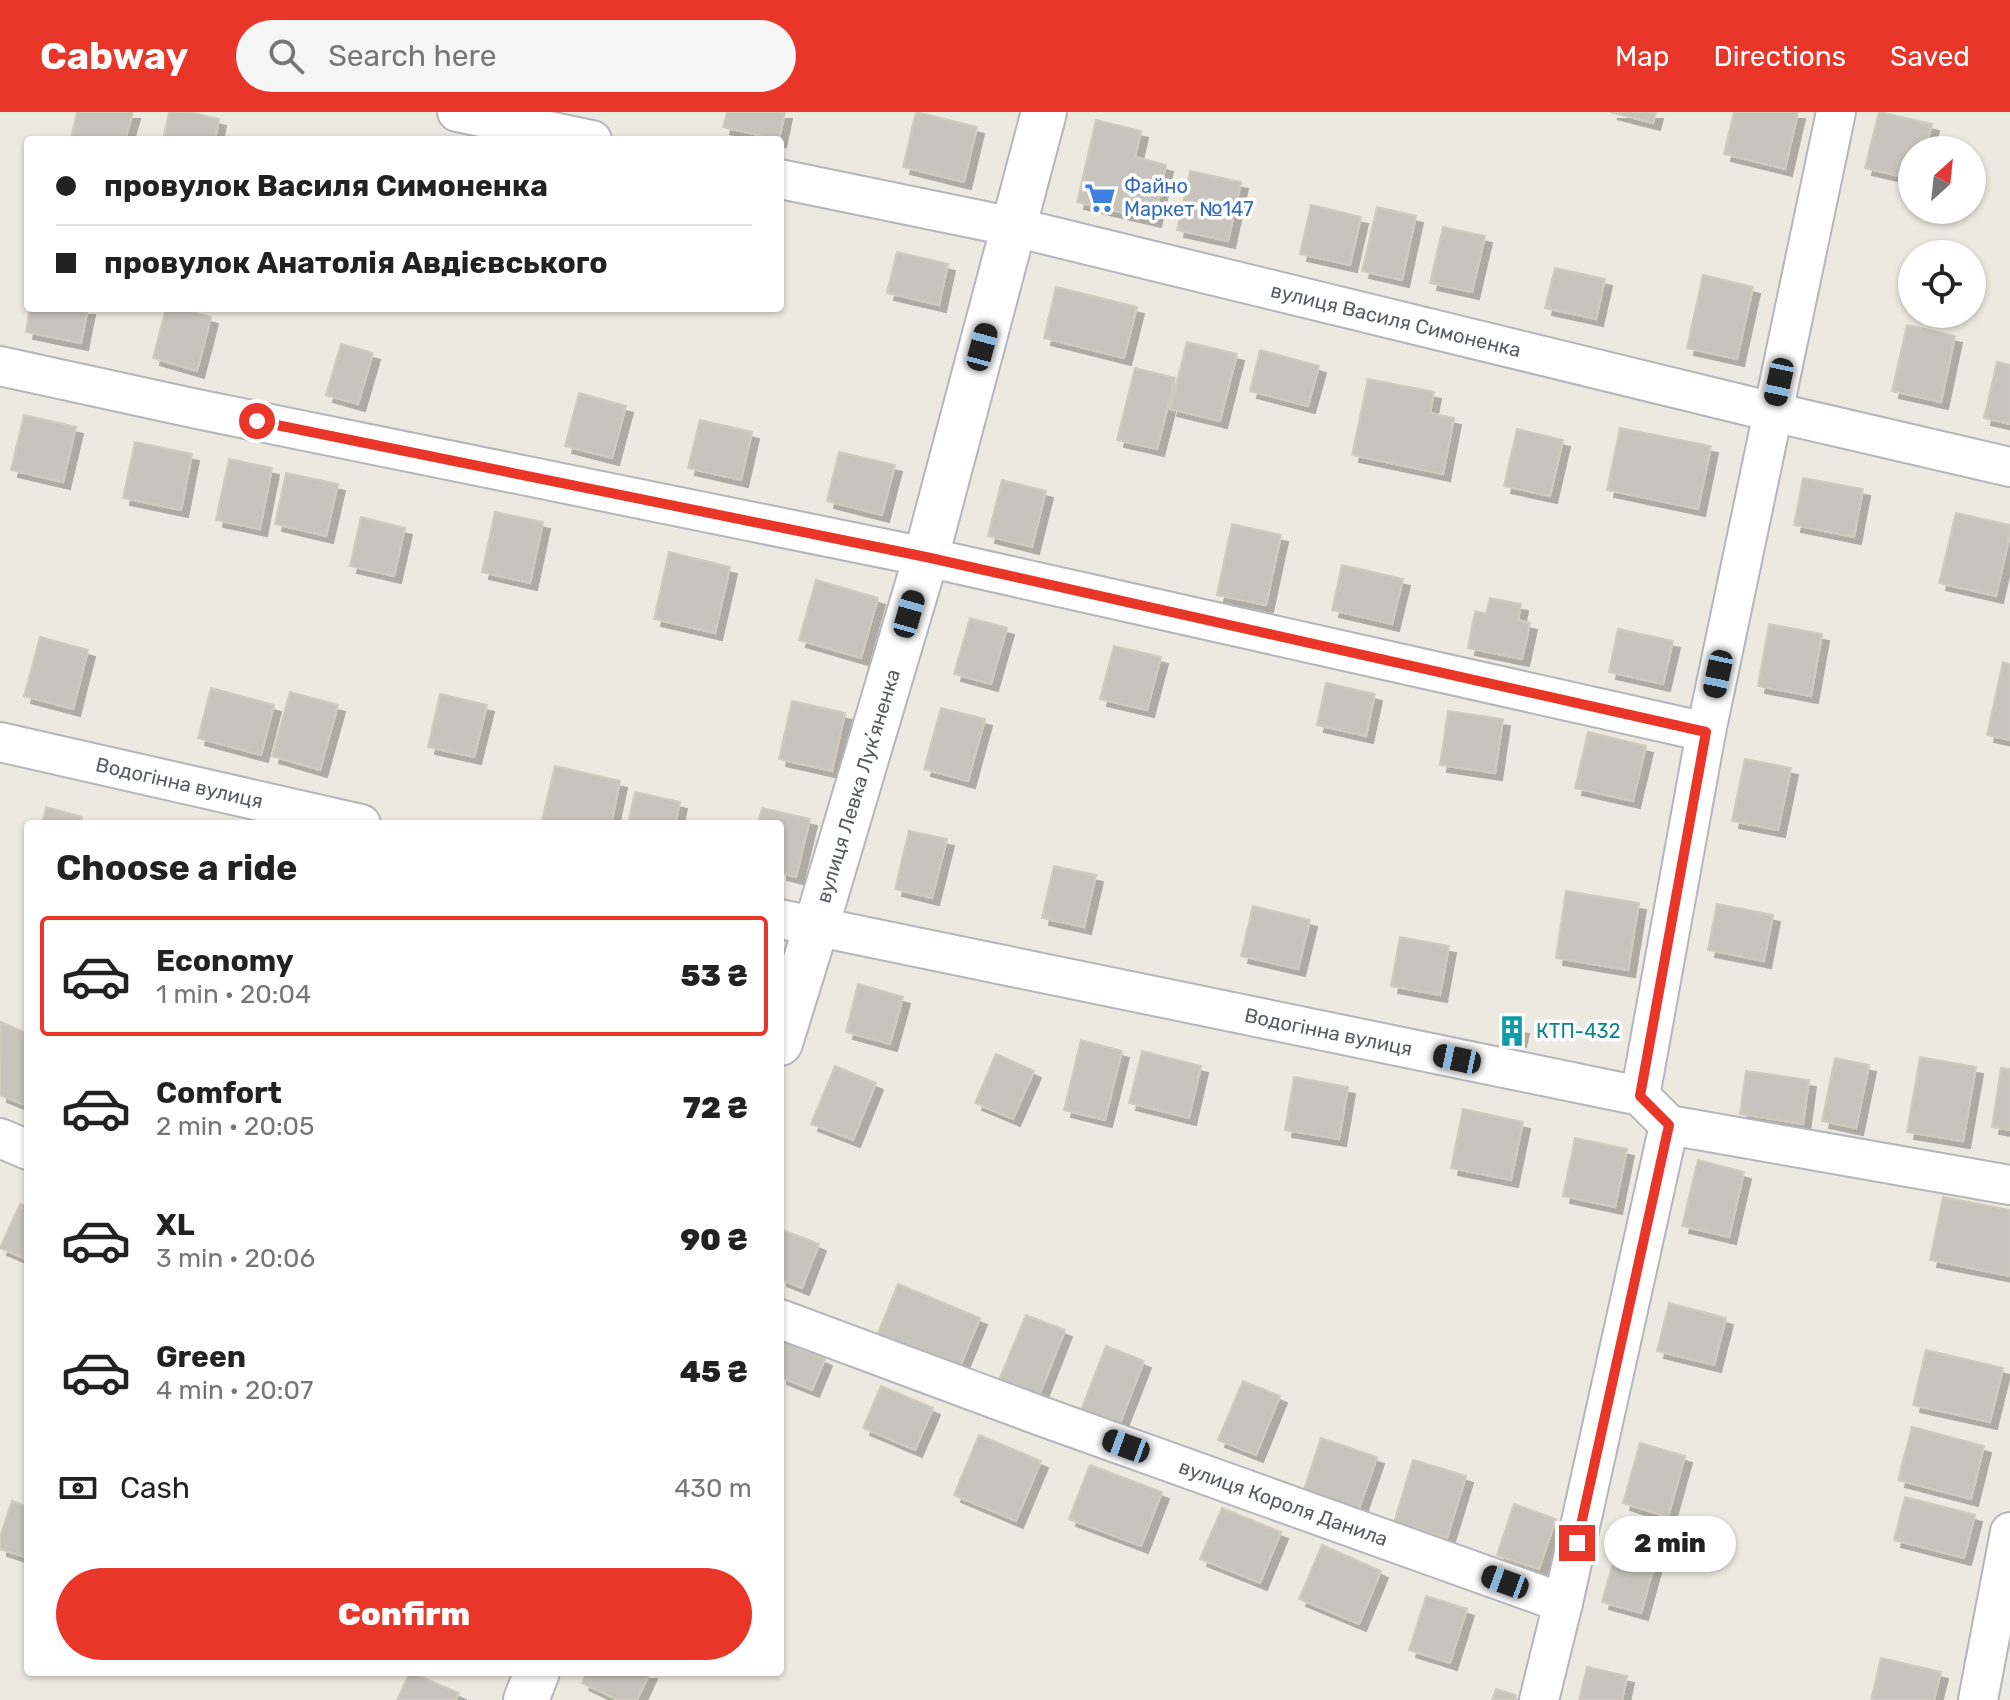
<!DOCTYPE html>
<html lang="en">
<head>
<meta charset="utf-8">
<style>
	:root { --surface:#fff; --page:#f6f6f6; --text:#222; --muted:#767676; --line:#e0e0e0; --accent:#ea3628 }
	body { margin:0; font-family:Rubik,sans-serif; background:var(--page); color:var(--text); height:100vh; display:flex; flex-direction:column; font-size:30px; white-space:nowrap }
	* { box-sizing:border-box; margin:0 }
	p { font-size:26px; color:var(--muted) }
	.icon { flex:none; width:44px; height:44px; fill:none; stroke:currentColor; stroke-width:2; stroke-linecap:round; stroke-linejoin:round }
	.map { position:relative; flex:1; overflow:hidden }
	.panel { position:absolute; left:24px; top:708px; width:760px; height:856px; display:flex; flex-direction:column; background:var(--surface); border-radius:8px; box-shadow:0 2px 6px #0004 }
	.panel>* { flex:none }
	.top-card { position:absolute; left:24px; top:24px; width:760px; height:176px; border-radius:8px; box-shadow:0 2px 6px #0004; display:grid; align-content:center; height:176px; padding:0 32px; background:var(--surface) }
	.needle { width:52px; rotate:27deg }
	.controls { position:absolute; left:1898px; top:24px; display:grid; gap:16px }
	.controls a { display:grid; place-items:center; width:88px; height:88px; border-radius:50%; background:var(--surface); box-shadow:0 2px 6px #0004; font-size:40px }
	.end { position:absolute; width:36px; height:36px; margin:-18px; border:10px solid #ea3628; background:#fff; box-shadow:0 0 0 4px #fff }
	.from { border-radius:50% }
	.bubble { position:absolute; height:56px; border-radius:28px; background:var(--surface); box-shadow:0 2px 6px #0004; font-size:26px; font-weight:800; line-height:56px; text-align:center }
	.car { position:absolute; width:24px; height:48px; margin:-24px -12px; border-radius:10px; box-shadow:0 0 6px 2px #0007; background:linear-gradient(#222 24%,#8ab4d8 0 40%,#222 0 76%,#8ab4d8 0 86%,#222 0) }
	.top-card b { display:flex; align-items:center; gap:28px; height:76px; font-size:30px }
	.top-card b+b { border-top:2px solid var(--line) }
	.top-card i { width:20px; height:20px; background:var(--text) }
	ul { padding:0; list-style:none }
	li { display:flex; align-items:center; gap:24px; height:120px; margin:0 16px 12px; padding:0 16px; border:4px solid transparent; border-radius:8px }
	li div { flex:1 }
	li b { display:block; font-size:30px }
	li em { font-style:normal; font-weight:800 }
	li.current { border-color:var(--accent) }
	li>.icon { width:72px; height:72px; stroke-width:1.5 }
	h2 { padding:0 32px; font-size:36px; line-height:96px }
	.pay { display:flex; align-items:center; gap:20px; height:88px; padding:0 32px; font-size:30px }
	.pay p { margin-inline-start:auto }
	.primary-button { display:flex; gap:16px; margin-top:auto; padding:16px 32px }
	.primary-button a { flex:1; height:92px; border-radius:48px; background:var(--accent); color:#fff; font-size:32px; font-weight:800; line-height:92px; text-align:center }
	header { display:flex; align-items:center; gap:48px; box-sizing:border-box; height:112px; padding:0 40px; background:var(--accent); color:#fff }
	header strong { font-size:38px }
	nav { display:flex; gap:44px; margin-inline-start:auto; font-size:28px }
	.search { width:560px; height:72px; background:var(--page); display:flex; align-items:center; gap:20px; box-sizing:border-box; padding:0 28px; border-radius:44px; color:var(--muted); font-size:30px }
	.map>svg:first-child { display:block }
</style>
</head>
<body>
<header>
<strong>Cabway</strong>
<div class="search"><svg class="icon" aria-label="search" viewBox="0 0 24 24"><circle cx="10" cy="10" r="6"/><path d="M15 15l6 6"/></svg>Search here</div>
<nav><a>Map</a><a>Directions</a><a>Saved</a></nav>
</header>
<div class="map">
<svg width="2010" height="1588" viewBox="0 0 2010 1588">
	<defs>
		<filter id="shadow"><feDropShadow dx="7" dy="7" stdDeviation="0" flood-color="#0004"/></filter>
	</defs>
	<rect width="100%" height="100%" fill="#ece9e0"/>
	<g fill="#c7c4bd" stroke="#d1cbbe" stroke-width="2" filter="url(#shadow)">
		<polygon points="77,0 133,0 125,28 83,28 71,25"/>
		<polygon points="169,0 189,0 219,7 215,28 163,28"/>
		<polygon points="727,0 785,0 779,28 723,15"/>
		<polygon points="916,0 977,15 964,70 903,55"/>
		<polygon points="1610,0 1656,0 1653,11"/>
		<polygon points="1734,0 1798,0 1785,57 1724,42"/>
		<polygon points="1879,0 1932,12 1925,38 1912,38 1912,67 1865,56"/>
		<polygon points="1096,8 1141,19 1135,45 1166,53 1154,108 1077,90"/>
		<polygon points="1190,59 1241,70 1228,129 1177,118"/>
		<polygon points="1311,93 1361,105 1350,153 1300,142"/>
		<polygon points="1377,95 1416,104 1402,168 1362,159"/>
		<polygon points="1443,115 1485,124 1472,180 1430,171"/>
		<polygon points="897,140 948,152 939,193 887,181"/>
		<polygon points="1555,156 1605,167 1596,207 1545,196"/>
		<polygon points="1703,163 1753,175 1737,247 1687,236"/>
		<polygon points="1056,175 1137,195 1124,246 1044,226"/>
		<polygon points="30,196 88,196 81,231 26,220"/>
		<polygon points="166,196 178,196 211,205 197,259 153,246"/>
		<polygon points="1907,213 1955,224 1941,290 1892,279"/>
		<polygon points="1187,230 1237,242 1220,309 1170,297"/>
		<polygon points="341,232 373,241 358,292 326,283"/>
		<polygon points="1260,238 1319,254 1308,294 1250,279"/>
		<polygon points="1997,250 2010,253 2010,312 1984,306"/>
		<polygon points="1135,256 1175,266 1157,337 1117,328"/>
		<polygon points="1368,267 1434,280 1430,301 1454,306 1443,362 1352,343"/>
		<polygon points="579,281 626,294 612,346 565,334"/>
		<polygon points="24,303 76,315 63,370 11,358"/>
		<polygon points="700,308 752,320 741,368 688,356"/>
		<polygon points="1620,316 1711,334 1698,397 1607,378"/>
		<polygon points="1517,317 1563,328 1550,384 1504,374"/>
		<polygon points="135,330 192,342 181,398 123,386"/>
		<polygon points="839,340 895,353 882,403 827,389"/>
		<polygon points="229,347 272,356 260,417 216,408"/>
		<polygon points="286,361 338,372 326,424 275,412"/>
		<polygon points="1803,366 1863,377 1854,425 1794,413"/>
		<polygon points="1002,368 1046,379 1032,435 988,424"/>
		<polygon points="495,400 543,410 530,471 482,460"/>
		<polygon points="1956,401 2010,413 2010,422 1996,484 1939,471"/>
		<polygon points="361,405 405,416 394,464 350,454"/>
		<polygon points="1232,412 1281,423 1266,493 1217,483"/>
		<polygon points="669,440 730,455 715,521 654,507"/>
		<polygon points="1342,453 1403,467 1392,512 1332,498"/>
		<polygon points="816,468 878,486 861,546 799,528"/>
		<polygon points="1490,486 1521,492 1518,508 1530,511 1522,547 1468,536 1475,499 1486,502"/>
		<polygon points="970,506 1007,516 991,572 954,562"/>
		<polygon points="1769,512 1822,522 1811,584 1758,574"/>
		<polygon points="1618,517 1673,529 1663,572 1609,560"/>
		<polygon points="40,525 88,538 73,597 24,584"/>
		<polygon points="1114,534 1161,545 1147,598 1100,587"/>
		<polygon points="2003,550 2010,552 2010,628 1987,623"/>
		<polygon points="1326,571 1375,582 1366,624 1317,613"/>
		<polygon points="211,576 274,593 261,643 198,626"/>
		<polygon points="290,580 338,593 320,658 272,644"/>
		<polygon points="440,582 487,593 474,645 428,635"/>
		<polygon points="792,589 845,601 832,659 779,647"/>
		<polygon points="941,596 985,607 968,669 924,657"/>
		<polygon points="1448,599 1503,607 1495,661 1440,653"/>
		<polygon points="1588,620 1646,634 1633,689 1575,676"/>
		<polygon points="1745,647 1791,656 1778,718 1732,709"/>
		<polygon points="555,654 620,669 611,712 558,712 542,708"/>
		<polygon points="635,680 680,690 675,712 628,712"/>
		<polygon points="46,695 82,705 80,712 42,712"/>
		<polygon points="762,696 810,707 796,765 780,761 780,712 758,712"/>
		<polygon points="909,719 947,727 932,786 895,777"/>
		<polygon points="1054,754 1096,763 1084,815 1042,806"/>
		<polygon points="1566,779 1639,791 1628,858 1556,846"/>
		<polygon points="1717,792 1773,803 1764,849 1708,838"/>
		<polygon points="1253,794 1310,808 1298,857 1241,844"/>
		<polygon points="1400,825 1449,834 1440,883 1391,874"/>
		<polygon points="858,872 903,885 890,932 846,920"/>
		<polygon points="1,910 28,922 28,986 25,993 0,983"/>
		<polygon points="1504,911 1522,915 1519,928 1501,923"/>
		<polygon points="1081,928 1122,939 1105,1008 1064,998"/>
		<polygon points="1142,939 1201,954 1189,1006 1129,991"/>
		<polygon points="996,942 1034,959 1013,1007 975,991"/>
		<polygon points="1920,945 1976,955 1963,1029 1907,1020"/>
		<polygon points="1835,946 1869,953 1856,1016 1822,1009"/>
		<polygon points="835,954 876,971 853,1028 811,1012"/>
		<polygon points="2001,956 2010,957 2010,1018 1992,1015"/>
		<polygon points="1746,959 1809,968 1803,1012 1740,1002"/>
		<polygon points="1294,965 1348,975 1339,1027 1285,1018"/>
		<polygon points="1463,997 1523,1010 1511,1068 1451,1056"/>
		<polygon points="1575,1026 1627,1037 1615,1095 1563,1084"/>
		<polygon points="1698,1048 1744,1060 1729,1125 1682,1114"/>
		<polygon points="1943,1085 2010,1098 2010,1164 1930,1148"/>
		<polygon points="20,1092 28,1095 28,1148 0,1136"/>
		<polygon points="780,1117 819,1132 802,1176 780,1167"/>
		<polygon points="898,1172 980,1206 959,1257 877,1224"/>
		<polygon points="1669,1191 1726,1206 1714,1253 1657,1239"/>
		<polygon points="1026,1203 1065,1218 1037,1289 997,1273"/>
		<polygon points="780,1228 825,1247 812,1278 780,1265"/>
		<polygon points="1106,1234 1144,1249 1118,1316 1080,1301"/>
		<polygon points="1926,1238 2003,1256 1990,1310 1913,1293"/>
		<polygon points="1243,1269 1280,1284 1256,1343 1218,1328"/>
		<polygon points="881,1274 933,1296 915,1338 863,1316"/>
		<polygon points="1912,1315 1984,1334 1971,1387 1898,1368"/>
		<polygon points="979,1323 1041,1349 1016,1409 954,1383"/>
		<polygon points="1321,1326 1377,1345 1359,1397 1304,1378"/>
		<polygon points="1640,1331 1685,1344 1668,1405 1623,1391"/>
		<polygon points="1413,1348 1466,1364 1447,1426 1394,1410"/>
		<polygon points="1090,1353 1162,1380 1141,1434 1069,1407"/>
		<polygon points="1905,1385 1975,1403 1964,1446 1894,1428"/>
		<polygon points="12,1389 28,1395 28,1446 0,1437 0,1425"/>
		<polygon points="1514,1392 1556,1407 1539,1457 1497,1443"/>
		<polygon points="1222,1396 1281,1420 1260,1471 1200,1447"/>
		<polygon points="1322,1433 1381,1459 1359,1512 1299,1487"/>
		<polygon points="1617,1436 1656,1447 1641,1501 1602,1490"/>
		<polygon points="1426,1484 1467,1497 1450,1551 1409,1538"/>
		<polygon points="1881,1546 1941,1560 1934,1588 1871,1588"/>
		<polygon points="1587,1555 1627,1564 1622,1588 1579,1588"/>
		<polygon points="410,1560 459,1581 456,1588 397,1588"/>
		<polygon points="587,1560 650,1560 637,1588 618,1588 582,1571"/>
		<polygon points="1496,1577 1516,1583 1515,1588 1492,1588"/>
	</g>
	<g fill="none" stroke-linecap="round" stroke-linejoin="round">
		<defs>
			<g id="minor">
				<polyline points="457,0 592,28"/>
				<path id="s1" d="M780,67L1014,115L1773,300L2010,355"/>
				<polyline points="0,254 197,297 926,445 1706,620"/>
				<path id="s2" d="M0,630L361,712"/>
				<path id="s3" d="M780,807L1640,984L1669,1013L2010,1073"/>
				<polyline points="1640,984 1706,620 1836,0"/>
				<polyline points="0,1026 28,1038"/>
				<path id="s4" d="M780,1207L1038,1303L1563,1491"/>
				<polyline points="1539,1588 1563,1491 1669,1013"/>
				<polyline points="1978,1588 2010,1420"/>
			</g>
			<g id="tertiary">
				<polyline points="780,931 816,815 926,445 1044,0"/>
				<polyline points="526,1588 537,1560"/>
			</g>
		</defs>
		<use href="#minor" stroke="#b3b6bb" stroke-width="42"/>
		<use href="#tertiary" stroke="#b3b6bb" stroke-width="48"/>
		<use href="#minor" stroke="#fff" stroke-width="38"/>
		<use href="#tertiary" stroke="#fff" stroke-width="44"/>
	</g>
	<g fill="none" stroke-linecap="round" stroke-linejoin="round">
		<polyline stroke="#ea3628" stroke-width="10" points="257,309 926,445 1706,620 1640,984 1669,1013 1577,1431"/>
	</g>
	<defs>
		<symbol id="supermarket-bare" viewBox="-9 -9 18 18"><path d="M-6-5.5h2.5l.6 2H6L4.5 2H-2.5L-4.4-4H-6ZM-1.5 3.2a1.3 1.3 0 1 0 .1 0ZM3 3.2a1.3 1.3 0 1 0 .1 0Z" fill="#3f7fe0" stroke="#fff" stroke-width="2.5" paint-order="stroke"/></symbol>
		<symbol id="building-bare" viewBox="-9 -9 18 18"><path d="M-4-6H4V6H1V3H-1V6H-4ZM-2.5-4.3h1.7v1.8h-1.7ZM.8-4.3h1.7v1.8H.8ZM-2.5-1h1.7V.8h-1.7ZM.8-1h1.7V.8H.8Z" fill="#0f9aa8" stroke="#fff" stroke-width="2.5" paint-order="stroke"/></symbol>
	</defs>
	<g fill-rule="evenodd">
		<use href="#supermarket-bare" x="1078" y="64" width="44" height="44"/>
		<use href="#building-bare" x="1490" y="897" width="44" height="44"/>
	</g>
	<g text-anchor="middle" stroke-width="7" stroke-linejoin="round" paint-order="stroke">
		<g font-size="20" fill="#366cbe" stroke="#fff" text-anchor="start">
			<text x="1124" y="81">Файно<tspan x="1124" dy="23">Маркет №147</tspan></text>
		</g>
		<g font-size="20" fill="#595d61" stroke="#fff">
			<text dy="7" stroke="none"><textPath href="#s1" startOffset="632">вулиця Василя Симоненка</textPath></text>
			<text dy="7" stroke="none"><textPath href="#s2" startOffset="184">Водогінна вулиця</textPath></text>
			<text transform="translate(858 674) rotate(-73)" y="7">вулиця Левка Лукʼяненка</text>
			<text dy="7" stroke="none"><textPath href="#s3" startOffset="560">Водогінна вулиця</textPath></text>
			<text dy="7" stroke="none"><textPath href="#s4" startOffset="536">вулиця Короля Данила</textPath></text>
		</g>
		<g font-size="20" fill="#0d838f" stroke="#fff" text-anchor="start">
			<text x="1536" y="926">КТП-432</text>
		</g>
	</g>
</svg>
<div class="controls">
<a><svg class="needle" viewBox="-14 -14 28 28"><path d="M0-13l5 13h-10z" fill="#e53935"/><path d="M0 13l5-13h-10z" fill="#767676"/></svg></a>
<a><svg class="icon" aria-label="locate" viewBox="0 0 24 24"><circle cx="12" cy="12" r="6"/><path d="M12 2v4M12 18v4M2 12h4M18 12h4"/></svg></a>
</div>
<i class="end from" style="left:257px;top:309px"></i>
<i class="end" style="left:1577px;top:1431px"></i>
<div class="bubble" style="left:1604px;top:1404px;width:132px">2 min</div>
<i class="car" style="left:982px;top:235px;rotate:15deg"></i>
<i class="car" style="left:1779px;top:270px;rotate:192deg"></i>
<i class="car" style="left:909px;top:502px;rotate:16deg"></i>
<i class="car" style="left:1718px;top:562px;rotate:192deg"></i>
<i class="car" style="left:1457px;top:947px;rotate:282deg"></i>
<i class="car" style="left:1126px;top:1334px;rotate:290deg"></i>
<i class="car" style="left:1505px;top:1470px;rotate:290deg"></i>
<div class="top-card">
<b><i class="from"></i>провулок Василя Симоненка</b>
<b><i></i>провулок Анатолія Авдієвського</b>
</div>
<section class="panel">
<h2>Choose a ride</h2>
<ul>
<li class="current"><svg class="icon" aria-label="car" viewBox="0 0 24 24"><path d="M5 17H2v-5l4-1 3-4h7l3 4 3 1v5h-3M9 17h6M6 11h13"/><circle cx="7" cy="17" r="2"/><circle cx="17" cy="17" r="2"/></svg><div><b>Economy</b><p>1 min · 20:04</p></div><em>53 ₴</em></li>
<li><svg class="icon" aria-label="car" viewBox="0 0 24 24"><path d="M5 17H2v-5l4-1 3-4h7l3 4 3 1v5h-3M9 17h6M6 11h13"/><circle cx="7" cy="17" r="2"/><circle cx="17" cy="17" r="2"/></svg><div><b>Comfort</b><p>2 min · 20:05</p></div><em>72 ₴</em></li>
<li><svg class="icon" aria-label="car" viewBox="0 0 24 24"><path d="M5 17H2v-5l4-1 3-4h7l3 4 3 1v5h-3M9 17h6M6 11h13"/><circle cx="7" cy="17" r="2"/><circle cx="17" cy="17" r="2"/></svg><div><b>XL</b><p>3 min · 20:06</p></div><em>90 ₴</em></li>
<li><svg class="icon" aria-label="car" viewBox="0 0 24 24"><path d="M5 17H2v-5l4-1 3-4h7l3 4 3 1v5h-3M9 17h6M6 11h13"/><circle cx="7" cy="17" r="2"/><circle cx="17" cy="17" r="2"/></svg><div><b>Green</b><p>4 min · 20:07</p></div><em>45 ₴</em></li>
</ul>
<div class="pay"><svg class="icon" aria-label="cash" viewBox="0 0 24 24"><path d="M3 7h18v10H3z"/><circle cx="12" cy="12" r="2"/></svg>Cash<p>430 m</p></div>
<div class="primary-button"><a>Confirm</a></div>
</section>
</div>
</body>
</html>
